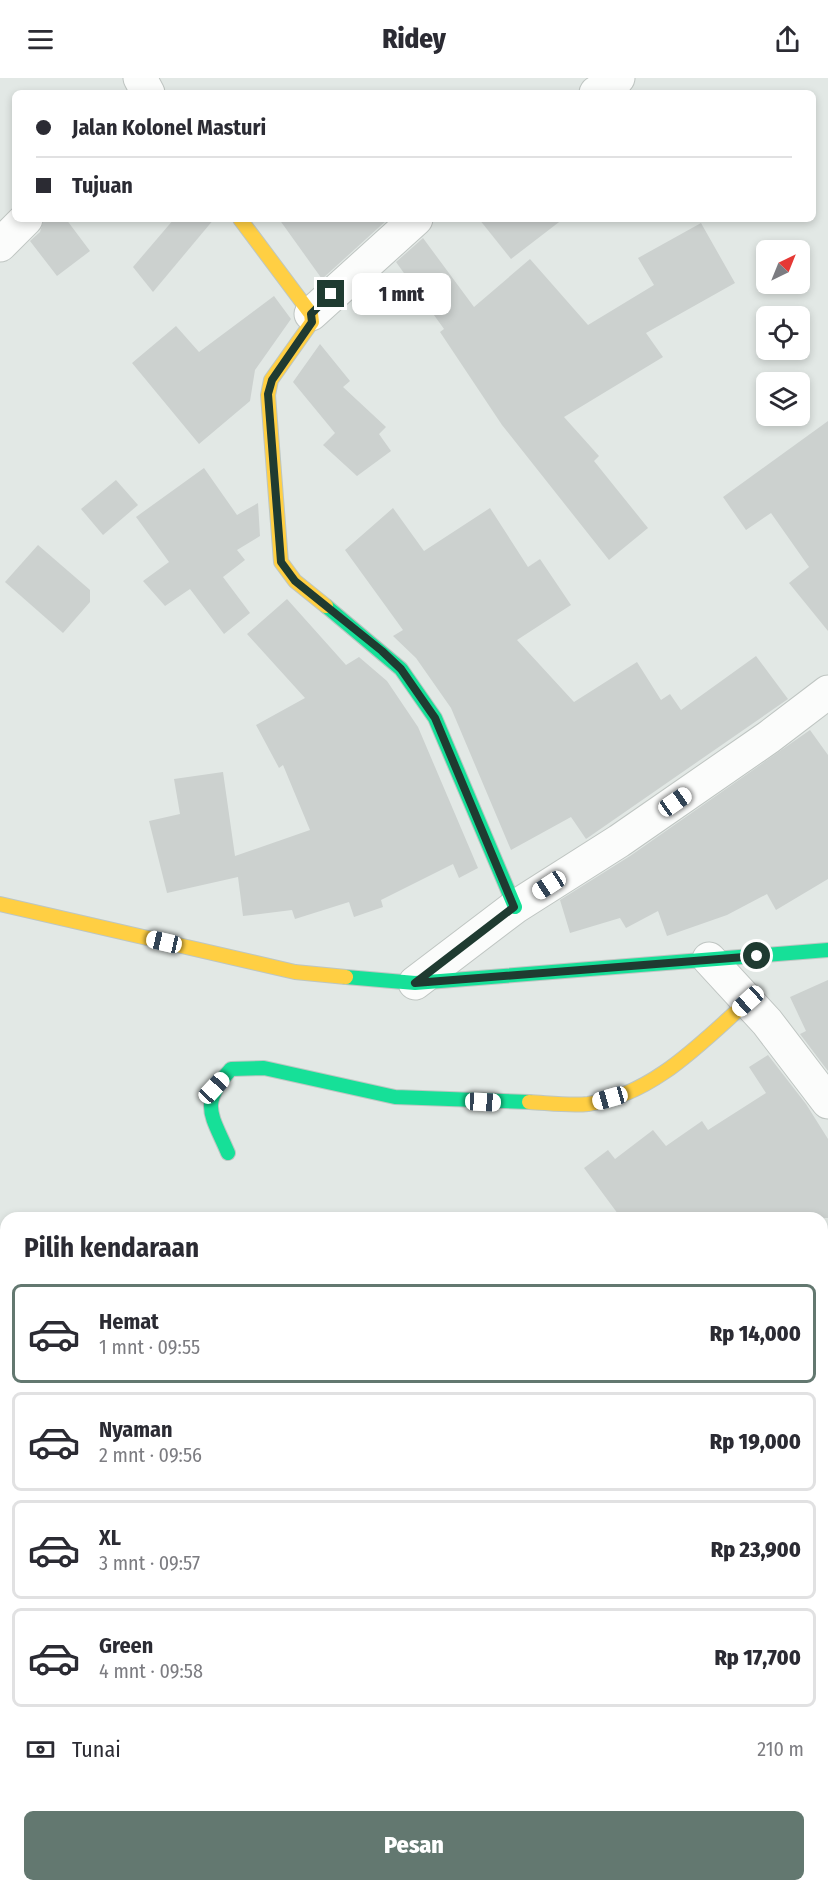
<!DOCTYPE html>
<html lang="id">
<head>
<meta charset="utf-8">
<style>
	:root { --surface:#fff; --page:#f2f2f3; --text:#2b2b33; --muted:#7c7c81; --line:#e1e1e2; --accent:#637870 }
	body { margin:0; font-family:"Fira Sans Condensed",sans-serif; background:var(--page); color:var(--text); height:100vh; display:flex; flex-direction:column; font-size:22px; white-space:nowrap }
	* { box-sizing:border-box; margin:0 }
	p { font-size:20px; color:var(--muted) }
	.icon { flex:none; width:33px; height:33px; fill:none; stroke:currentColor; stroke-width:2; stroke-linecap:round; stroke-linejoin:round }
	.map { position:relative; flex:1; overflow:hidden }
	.drawer { position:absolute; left:0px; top:1134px; width:828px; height:680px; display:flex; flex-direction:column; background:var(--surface); border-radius:18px 18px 0 0; box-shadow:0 3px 9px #0003 }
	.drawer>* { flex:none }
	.guide { position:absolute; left:12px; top:12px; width:804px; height:132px; border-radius:9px; box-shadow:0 3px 9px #0003; display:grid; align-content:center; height:132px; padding:0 24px; background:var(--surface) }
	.needle { width:39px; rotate:43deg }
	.fabs { position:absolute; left:756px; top:162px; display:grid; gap:12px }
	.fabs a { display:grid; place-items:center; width:54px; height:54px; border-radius:9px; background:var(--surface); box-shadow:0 3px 9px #0003; font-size:30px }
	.end { position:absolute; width:27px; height:27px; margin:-14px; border:8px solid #1f3b31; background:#fff; box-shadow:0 0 0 3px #fff }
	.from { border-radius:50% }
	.bubble { position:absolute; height:42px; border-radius:9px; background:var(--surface); box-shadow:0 3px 9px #0003; font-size:20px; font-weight:800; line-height:42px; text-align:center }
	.car { position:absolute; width:18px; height:36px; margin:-18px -9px; border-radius:8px; box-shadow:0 0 4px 2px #0007; background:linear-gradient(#fff 24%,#345 0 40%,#fff 0 76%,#345 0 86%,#fff 0) }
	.guide b { display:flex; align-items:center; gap:21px; height:57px; font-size:22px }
	.guide b+b { border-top:2px solid var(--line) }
	.guide i { width:15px; height:15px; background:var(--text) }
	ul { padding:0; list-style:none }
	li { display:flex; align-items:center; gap:18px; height:99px; margin:0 12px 9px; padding:0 12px; border:3px solid var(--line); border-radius:9px }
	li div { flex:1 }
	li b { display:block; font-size:22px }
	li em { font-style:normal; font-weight:800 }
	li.current { border-color:var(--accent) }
	li>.icon { width:54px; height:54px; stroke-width:1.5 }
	h2 { padding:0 24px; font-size:27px; line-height:72px }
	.pay { display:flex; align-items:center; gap:15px; height:66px; padding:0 24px; font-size:22px }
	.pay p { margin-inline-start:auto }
	.primary-button { display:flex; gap:12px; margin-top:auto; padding:12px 24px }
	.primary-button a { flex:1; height:69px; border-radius:9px; background:var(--accent); color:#fff; font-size:24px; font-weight:800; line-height:69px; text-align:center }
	header { display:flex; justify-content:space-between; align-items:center; height:78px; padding:0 24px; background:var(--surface); font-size:27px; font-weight:800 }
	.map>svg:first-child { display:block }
</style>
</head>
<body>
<header><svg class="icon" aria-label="menu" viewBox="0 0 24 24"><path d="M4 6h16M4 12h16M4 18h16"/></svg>Ridey<svg class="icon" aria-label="share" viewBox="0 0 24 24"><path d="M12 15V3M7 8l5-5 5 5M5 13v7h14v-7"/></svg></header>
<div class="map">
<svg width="828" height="1813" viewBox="0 0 828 1813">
	<rect width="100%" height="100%" fill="#e2e8e5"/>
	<g fill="#ccd1cf">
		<polygon points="44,141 66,141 90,173 57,198 30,163 40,154"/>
		<polygon points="174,141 214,141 153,214 133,189"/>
		<polygon points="279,141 388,141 322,201"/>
		<polygon points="479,141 563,141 511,181"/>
		<polygon points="701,145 735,205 646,255 663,279 564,339 599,378 594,383 648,450 609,482 502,347 440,254 444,251 396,184 423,160 474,229 530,181 588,247 654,207 638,180"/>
		<polygon points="274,218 291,241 255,292 250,323 199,366 132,285 176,248 199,274"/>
		<polygon points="320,266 350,303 343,309 386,349 379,356 391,373 357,398 323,367 335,355 293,304"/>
		<polygon points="828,343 828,553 789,505 809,489 771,435 746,452 723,419"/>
		<polygon points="204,390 237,437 258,425 260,458 237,472 245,482 223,499 250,535 224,556 190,511 165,528 143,503 169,484 136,439"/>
		<polygon points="116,402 138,427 103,457 81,431"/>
		<polygon points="393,430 424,473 490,430 528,489 540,481 571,527 517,562 574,624 637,584 661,622 670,616 681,632 756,578 788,621 586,761 571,739 511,772 451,630 416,580 393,558 403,552 345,472"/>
		<polygon points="38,467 90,512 90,524 63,555 5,504"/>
		<polygon points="287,521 346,587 359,579 387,603 418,649 478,790 459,800 453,786 381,822 383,829 354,839 349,824 295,841 292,832 243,838 238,799 167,815 149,743 180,736 174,701 223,694 235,778 310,752 283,687 279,690 256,647 305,620 247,556"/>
		<polygon points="810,652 828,677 828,801 776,832 767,816 727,837 667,858 658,833 626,850 620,840 570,855 560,822 630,778"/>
		<polygon points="828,902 828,993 800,956 806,953 790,919"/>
		<polygon points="768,977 806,1026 828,1061 828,1140 621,1140 584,1090 608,1072 615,1081 653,1052 666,1068 702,1043 708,1052 766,1015 749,989"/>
	</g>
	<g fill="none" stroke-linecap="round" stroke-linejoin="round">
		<defs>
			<g id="street">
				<polyline points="140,0 148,15"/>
				<polyline points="596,15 618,0"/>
				<polyline points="0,167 26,141"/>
				<polyline points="311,236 416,141"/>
				<polyline points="709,881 767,944 828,1024"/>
				<polyline points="415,905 515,829 619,763 769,659 828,614"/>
			</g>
			<g id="fast">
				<polyline points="326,528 401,591 435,640 515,829"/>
				<polyline points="346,899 415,905 828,872"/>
				<path d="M228,1075C211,1035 199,1027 231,991L264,990L395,1019L529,1024"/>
			</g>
			<g id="slow">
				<polyline points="240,141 311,236 312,244 271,302 268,317 281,484 295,503 326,528"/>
				<polyline points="0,826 295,894 346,899"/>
				<path d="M529,1024C548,1025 570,1028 588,1026C653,1017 702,964 748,923"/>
			</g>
		</defs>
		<use href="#street" stroke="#bfc5c2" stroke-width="35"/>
		<use href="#fast" stroke="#bdc6c2" stroke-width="16"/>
		<use href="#slow" stroke="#bdc6c2" stroke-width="16"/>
		<use href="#street" stroke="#fbfcfb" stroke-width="33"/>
		<use href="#fast" stroke="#16e098" stroke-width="14"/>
		<use href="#slow" stroke="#ffcf43" stroke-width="14"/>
	</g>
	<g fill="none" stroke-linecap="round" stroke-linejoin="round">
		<polyline stroke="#1f3b31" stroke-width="8" points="331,216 311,236 312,244 272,302 268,316 281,484 295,503 382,573 401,591 435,640 514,829 415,905 757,878"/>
	</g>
</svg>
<div class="fabs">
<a><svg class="needle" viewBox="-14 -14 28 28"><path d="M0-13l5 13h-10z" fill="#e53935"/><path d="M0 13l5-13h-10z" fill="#7c7c81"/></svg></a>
<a><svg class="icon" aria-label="locate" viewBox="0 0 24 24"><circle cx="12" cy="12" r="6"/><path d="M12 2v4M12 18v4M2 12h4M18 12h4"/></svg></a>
<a><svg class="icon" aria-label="layers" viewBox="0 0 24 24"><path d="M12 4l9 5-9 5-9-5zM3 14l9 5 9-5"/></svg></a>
</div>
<i class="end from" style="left:757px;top:878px"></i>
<i class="end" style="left:331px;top:216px"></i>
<div class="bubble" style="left:352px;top:195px;width:99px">1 mnt</div>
<i class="car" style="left:675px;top:724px;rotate:55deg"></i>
<i class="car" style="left:549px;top:807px;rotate:237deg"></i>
<i class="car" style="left:164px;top:864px;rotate:283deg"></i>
<i class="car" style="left:748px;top:923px;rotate:228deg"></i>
<i class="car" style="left:214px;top:1010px;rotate:43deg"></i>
<i class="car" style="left:610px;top:1020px;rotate:254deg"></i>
<i class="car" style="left:483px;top:1024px;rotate:93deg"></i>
<div class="guide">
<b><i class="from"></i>Jalan Kolonel Masturi</b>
<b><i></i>Tujuan</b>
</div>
<section class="drawer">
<h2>Pilih kendaraan</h2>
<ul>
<li class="current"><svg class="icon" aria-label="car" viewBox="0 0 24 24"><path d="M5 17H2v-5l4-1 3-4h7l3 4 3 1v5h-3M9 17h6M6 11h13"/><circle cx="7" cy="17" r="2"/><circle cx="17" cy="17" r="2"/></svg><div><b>Hemat</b><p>1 mnt · 09:55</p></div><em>Rp 14,000</em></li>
<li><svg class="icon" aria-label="car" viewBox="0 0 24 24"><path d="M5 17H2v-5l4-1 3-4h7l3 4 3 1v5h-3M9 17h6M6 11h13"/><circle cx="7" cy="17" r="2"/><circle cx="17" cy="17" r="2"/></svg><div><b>Nyaman</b><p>2 mnt · 09:56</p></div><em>Rp 19,000</em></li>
<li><svg class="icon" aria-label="car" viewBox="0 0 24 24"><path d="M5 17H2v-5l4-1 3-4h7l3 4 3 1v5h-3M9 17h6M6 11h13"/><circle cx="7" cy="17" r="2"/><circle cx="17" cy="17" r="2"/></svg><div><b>XL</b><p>3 mnt · 09:57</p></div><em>Rp 23,900</em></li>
<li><svg class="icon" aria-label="car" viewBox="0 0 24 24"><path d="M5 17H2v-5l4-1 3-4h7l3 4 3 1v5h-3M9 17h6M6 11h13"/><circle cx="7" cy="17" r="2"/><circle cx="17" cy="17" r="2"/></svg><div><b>Green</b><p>4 mnt · 09:58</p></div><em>Rp 17,700</em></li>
</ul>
<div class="pay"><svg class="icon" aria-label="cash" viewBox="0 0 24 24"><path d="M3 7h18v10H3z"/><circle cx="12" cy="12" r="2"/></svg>Tunai<p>210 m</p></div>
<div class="primary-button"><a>Pesan</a></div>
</section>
</div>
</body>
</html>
